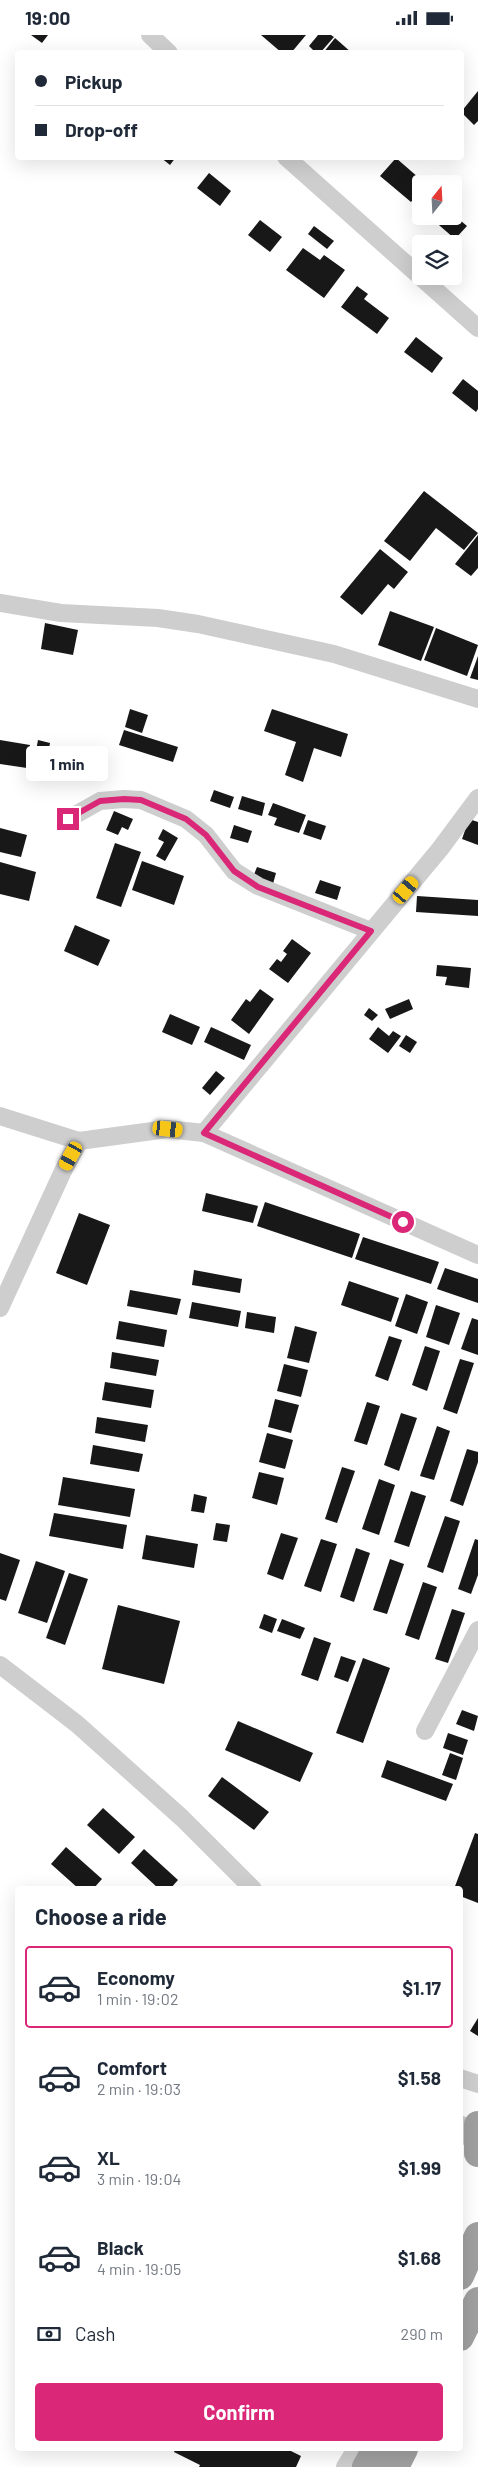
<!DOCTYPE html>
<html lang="en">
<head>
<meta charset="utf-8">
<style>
	:root { --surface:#fff; --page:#f2f2f3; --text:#1f2937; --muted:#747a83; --line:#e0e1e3; --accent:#db2777 }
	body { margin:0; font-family:Barlow,sans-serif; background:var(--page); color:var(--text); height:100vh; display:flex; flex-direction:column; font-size:19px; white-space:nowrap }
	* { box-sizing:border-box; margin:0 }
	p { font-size:16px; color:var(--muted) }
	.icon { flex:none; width:28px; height:28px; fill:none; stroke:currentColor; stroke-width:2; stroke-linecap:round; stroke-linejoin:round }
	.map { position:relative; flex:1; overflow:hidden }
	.panel { position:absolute; left:15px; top:1851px; width:448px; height:565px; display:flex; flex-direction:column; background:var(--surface); border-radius:5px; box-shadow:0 5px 20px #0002 }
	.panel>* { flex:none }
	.guide { position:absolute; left:15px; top:15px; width:449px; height:110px; border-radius:5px; box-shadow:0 5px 20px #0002; display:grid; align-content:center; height:110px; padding:0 20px; background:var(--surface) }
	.needle { width:32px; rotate:18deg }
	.controls { position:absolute; left:412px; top:140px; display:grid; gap:10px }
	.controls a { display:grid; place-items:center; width:50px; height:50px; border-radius:5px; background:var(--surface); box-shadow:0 5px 20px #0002; font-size:25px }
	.end { position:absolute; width:22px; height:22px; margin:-11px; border:6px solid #db2777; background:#fff; box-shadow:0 0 0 2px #fff }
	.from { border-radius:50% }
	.bubble { position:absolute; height:35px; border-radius:5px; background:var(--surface); box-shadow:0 5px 20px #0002; font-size:16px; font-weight:700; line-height:35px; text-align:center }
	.car { position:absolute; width:15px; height:30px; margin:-15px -8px; border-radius:6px; box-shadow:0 0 4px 1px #0007; background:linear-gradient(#f5c518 24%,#345 0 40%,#f5c518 0 76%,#345 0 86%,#f5c518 0) }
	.guide b { display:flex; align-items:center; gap:18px; height:48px; font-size:19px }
	.guide b+b { border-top:1px solid var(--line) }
	.guide i { width:12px; height:12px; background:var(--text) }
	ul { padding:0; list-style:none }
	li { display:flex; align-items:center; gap:15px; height:82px; margin:0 10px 8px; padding:0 10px; border:2px solid transparent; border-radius:5px }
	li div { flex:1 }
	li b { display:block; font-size:19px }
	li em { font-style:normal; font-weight:700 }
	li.selected { border-color:var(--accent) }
	li>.icon { width:45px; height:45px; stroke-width:1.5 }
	h2 { padding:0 20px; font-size:22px; line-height:60px }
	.pay { display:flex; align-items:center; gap:12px; height:55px; padding:0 20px; font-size:19px }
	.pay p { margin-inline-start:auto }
	.cta { display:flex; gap:10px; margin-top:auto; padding:10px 20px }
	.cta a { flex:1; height:58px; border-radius:5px; background:var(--accent); color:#fff; font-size:20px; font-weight:700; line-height:58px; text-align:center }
	.status { display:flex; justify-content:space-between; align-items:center; height:35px; padding:0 25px; background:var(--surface); direction:ltr }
	.status svg { height:14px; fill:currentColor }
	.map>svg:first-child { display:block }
</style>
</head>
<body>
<div class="status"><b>19:00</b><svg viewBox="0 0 49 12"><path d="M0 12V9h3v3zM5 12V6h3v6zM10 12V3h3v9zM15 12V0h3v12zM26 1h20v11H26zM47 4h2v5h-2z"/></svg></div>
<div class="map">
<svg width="478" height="2432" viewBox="0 0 478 2432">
	<rect width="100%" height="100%" fill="#fff"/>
	<g fill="#181818">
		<polygon points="31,0 48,0 42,8"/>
		<polygon points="261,0 306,0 291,18 282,18"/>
		<polygon points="318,0 331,0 334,2 320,18 316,18 309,11"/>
		<polygon points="335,3 352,18 323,18"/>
		<polygon points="478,56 478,86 474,90 461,77"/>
		<polygon points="160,122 176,122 170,130"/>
		<polygon points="396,123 426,149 421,149 421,156 411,167 380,141"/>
		<polygon points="209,138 231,156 220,171 197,153"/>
		<polygon points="454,180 467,191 455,204 432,184 435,181"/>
		<polygon points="260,185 282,202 270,217 248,200"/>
		<polygon points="314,191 334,206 327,214 308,199"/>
		<polygon points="303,213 320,225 324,220 345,235 324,263 286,235"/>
		<polygon points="357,251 368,259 364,264 389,283 377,299 341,272"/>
		<polygon points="416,302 443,323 432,338 404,317"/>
		<polygon points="463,344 478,356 478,374 476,377 452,358"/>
		<polygon points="424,456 478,498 464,515 436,493 410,526 384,506"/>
		<polygon points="478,500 478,533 471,541 455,529"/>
		<polygon points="380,514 408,537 394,554 388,549 362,580 340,562"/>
		<polygon points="390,576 434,592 421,626 378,610"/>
		<polygon points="45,588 78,595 73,620 41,614"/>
		<polygon points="436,593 478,610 467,641 424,625"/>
		<polygon points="478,621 478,645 470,643"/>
		<polygon points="130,674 148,680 142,698 125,692"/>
		<polygon points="272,674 348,699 341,722 314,713 303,747 285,740 296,707 264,696"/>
		<polygon points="124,695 178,712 173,727 119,710"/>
		<polygon points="0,705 30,710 27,733 0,729"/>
		<polygon points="38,705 50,708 48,719 36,716"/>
		<polygon points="214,755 234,762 230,773 210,766"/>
		<polygon points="242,761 265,768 262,781 238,774"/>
		<polygon points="273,768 306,780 299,798 274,790 277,783 268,780"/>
		<polygon points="114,776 133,784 128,795 122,792 118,800 106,795"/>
		<polygon points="469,784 478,787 478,810 462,804"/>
		<polygon points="308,785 326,791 321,805 303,799"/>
		<polygon points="234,790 252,796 248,808 230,803"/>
		<polygon points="0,793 27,800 21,822 0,817"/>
		<polygon points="163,794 178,803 165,826 156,821 164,807 158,804"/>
		<polygon points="115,808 141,817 121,872 96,863"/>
		<polygon points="142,826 184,841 174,870 132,855"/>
		<polygon points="0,827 36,837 29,866 0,859"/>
		<polygon points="257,832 276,838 273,849 253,842"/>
		<polygon points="320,845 341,852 337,865 315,858"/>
		<polygon points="417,861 478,865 478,881 416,877"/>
		<polygon points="75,890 110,905 98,931 64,916"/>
		<polygon points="292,904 311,918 288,948 269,934 277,924 281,927 287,919 283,916"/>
		<polygon points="437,930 471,933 469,953 445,950 447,942 436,941"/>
		<polygon points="260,954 274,964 249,999 231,985 246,964 250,967"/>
		<polygon points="409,964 413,974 390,984 385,974"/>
		<polygon points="369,973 378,980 372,986 364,980"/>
		<polygon points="170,979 200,992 192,1010 162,997"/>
		<polygon points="211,992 251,1010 244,1025 204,1007"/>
		<polygon points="378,992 389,1001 393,996 401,1001 388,1018 369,1004"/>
		<polygon points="406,1000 417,1007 410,1018 399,1011"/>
		<polygon points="216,1036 225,1043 210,1060 202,1053"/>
		<polygon points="206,1158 258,1171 253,1188 202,1176"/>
		<polygon points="265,1167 360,1199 352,1223 257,1191"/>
		<polygon points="79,1178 110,1190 87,1250 56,1238"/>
		<polygon points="363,1202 439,1227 431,1249 355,1224"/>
		<polygon points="445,1233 478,1244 478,1268 437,1254"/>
		<polygon points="194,1235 242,1244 240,1258 192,1250"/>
		<polygon points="349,1246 399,1263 391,1287 341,1270"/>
		<polygon points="130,1255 181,1264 177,1280 127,1271"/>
		<polygon points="406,1259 428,1267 417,1299 395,1291"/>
		<polygon points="192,1267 241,1276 238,1292 189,1283"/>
		<polygon points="436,1270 460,1278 449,1310 426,1302"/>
		<polygon points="247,1277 276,1282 274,1298 245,1293"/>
		<polygon points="472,1283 478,1285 478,1320 461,1314"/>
		<polygon points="119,1286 167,1295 164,1312 116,1304"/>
		<polygon points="295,1291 317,1297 309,1328 287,1323"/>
		<polygon points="389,1301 402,1305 388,1346 375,1341"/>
		<polygon points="425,1311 440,1316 427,1356 412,1350"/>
		<polygon points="112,1317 159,1325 156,1341 110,1333"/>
		<polygon points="460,1324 474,1328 457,1379 443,1374"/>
		<polygon points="284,1329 308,1335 301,1362 277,1356"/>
		<polygon points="105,1347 154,1355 151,1373 102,1365"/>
		<polygon points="275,1364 299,1370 291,1398 268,1392"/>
		<polygon points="367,1367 380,1371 367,1410 354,1406"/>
		<polygon points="401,1378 417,1383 399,1436 384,1430"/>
		<polygon points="97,1382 148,1390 145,1407 95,1398"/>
		<polygon points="437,1391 450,1396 434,1445 420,1441"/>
		<polygon points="267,1398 293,1405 285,1434 259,1427"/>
		<polygon points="93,1410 143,1419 139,1437 90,1429"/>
		<polygon points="467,1414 478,1417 478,1427 463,1471 450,1466"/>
		<polygon points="342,1432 355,1436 337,1488 325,1484"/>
		<polygon points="259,1437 284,1443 277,1470 252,1463"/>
		<polygon points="63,1442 135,1454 130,1482 58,1470"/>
		<polygon points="379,1444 395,1450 379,1500 362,1494"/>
		<polygon points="411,1456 426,1461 409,1512 394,1507"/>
		<polygon points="194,1459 207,1462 204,1478 191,1476"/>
		<polygon points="54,1478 127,1490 123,1514 49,1501"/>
		<polygon points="445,1481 460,1486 443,1538 427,1532"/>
		<polygon points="216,1488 230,1490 227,1507 213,1505"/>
		<polygon points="281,1498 298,1503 283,1545 267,1539"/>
		<polygon points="146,1500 198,1509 194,1533 142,1524"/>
		<polygon points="321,1504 337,1509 321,1557 304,1551"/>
		<polygon points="475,1504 478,1505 478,1540 471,1559 458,1554"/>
		<polygon points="356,1513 370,1518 354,1567 340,1562"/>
		<polygon points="0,1518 20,1525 6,1566 0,1564"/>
		<polygon points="390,1524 404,1529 387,1579 373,1575"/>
		<polygon points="36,1526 65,1536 47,1588 18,1578"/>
		<polygon points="69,1538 88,1544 65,1610 46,1603"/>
		<polygon points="423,1547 437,1552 419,1605 405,1600"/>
		<polygon points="118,1570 180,1586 164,1649 102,1634"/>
		<polygon points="452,1574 465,1578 448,1628 435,1624"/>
		<polygon points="264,1579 277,1584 272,1598 259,1593"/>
		<polygon points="282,1584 305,1593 300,1604 277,1596"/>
		<polygon points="314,1602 331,1608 318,1646 301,1640"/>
		<polygon points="341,1621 356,1626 348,1647 334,1642"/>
		<polygon points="363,1623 390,1633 363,1708 336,1698"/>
		<polygon points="462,1675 478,1681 474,1696 456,1689"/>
		<polygon points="238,1686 313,1718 300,1747 225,1715"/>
		<polygon points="448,1698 468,1705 463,1720 443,1713"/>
		<polygon points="450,1718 463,1723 456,1745 442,1740"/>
		<polygon points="387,1725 453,1749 446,1766 381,1742"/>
		<polygon points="222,1742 269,1777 254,1795 208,1761"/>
		<polygon points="103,1773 135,1802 119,1819 87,1790"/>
		<polygon points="475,1798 478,1799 478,1868 460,1861 460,1854 454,1854"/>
		<polygon points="66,1812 102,1844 93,1854 79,1854 51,1829"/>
		<polygon points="144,1814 178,1845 170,1854 159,1854 131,1828"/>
		<polygon points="478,1983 478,2001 470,1996"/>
		<polygon points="175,2414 287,2414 301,2421 296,2432 199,2432 200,2430 174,2417"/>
	</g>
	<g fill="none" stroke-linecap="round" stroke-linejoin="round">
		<g stroke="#cecece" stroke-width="18">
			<polyline points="150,0 169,18"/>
			<polyline points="286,122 478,293"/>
			<polyline points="0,568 61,578 158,583 198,589 334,619 478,664"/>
			<polyline points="68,784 100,766 124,764 141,765 186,784 206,800 234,836 258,851 371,896"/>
			<polyline points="0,1081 79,1106 167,1094 204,1098 478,1220"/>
			<polyline points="204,1098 440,814 478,763"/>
			<polyline points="0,1273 63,1136 79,1106"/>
			<polyline points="0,1630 77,1689 182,1783 253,1854"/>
			<polyline points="425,1696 478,1595"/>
			<polyline points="460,2043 478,2049"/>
			<polyline points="460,2089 476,2112"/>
			<polyline points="345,2432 356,2414"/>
		</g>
		<g stroke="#a0a0a0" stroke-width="28">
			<polyline points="478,2090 478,2118"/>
			<polyline points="460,2241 478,2201"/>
			<polyline points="460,2302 478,2266"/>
			<polyline points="366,2432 376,2414"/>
			<polyline points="395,2432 404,2414"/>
		</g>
	</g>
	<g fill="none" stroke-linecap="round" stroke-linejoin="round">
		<polyline stroke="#db2777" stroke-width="6" points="68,784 100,766 124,764 141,765 186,784 206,800 234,836 258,852 371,896 204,1098 403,1187"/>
	</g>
</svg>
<div class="controls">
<a><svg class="needle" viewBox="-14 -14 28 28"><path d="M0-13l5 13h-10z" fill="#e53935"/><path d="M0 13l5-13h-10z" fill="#747a83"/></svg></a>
<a><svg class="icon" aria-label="layers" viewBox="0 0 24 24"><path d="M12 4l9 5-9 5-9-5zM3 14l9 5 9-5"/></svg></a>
</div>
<i class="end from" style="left:403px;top:1187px"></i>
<i class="end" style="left:68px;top:784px"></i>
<div class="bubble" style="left:26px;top:711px;width:82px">1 min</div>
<i class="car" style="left:406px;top:855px;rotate:40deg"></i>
<i class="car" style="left:168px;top:1094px;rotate:96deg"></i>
<i class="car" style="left:71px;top:1121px;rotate:209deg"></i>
<div class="guide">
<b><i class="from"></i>Pickup</b>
<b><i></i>Drop-off</b>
</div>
<section class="panel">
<h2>Choose a ride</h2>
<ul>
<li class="selected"><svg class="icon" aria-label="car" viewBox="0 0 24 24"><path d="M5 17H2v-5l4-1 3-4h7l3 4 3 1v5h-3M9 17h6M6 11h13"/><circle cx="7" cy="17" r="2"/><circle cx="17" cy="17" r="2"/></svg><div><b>Economy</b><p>1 min · 19:02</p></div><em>$1.17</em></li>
<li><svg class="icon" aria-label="car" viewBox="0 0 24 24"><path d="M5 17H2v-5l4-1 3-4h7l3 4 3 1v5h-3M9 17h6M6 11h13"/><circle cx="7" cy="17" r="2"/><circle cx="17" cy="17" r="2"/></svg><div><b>Comfort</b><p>2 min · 19:03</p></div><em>$1.58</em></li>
<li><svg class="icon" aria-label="car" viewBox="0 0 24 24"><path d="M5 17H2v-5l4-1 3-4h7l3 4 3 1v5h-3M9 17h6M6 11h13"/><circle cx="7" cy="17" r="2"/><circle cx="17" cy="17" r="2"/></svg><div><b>XL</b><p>3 min · 19:04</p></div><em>$1.99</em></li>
<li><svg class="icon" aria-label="car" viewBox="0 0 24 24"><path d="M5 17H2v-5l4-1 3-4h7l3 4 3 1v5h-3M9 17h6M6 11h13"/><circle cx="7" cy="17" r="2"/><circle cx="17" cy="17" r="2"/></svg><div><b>Black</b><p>4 min · 19:05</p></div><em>$1.68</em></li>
</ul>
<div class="pay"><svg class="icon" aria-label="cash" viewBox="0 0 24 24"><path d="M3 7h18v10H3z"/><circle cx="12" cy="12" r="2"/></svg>Cash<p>290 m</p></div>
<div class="cta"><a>Confirm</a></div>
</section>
</div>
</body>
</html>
